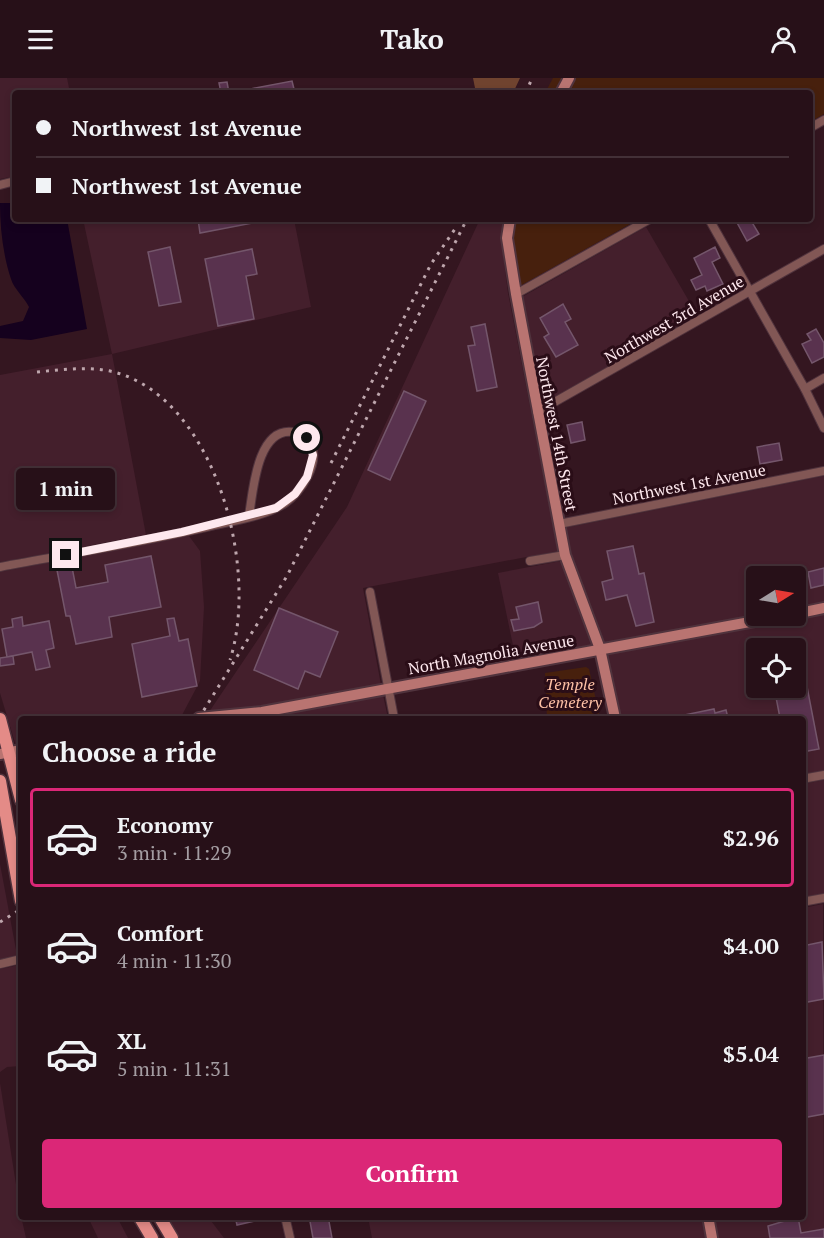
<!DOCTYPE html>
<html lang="en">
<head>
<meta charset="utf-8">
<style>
	:root { --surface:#271018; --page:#331e25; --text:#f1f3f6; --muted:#a49da2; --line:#433037; --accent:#db2777 }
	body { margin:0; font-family:"PT Serif",serif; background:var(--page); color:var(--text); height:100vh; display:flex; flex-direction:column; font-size:22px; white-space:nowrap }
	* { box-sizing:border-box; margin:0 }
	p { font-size:20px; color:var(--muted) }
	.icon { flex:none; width:33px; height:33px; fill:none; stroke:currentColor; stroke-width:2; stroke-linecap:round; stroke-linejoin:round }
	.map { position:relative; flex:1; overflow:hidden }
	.drawer { position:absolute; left:18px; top:638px; width:788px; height:504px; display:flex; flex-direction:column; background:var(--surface); border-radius:6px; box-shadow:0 3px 9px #0003,0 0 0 2px var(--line) }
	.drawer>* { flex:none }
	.banner { position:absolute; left:12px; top:12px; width:801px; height:132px; border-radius:6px; box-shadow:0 3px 9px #0003,0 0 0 2px var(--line); display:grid; align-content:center; height:132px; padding:0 24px; background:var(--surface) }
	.needle { width:39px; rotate:79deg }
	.buttons { position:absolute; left:746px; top:488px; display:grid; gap:12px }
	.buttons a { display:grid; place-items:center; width:60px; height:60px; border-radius:6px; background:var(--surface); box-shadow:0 3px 9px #0003,0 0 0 2px var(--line); font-size:30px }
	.end { position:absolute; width:27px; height:27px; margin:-14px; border:8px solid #fee8ee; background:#111; box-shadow:0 0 0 3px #111 }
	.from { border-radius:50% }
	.bubble { position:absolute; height:42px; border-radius:6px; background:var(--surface); box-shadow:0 3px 9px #0003,0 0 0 2px var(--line); font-size:20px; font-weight:700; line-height:42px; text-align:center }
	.banner b { display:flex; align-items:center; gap:21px; height:57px; font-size:22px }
	.banner b+b { border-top:2px solid var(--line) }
	.banner i { width:15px; height:15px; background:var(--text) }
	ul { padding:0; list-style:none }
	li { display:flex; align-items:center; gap:18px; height:99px; margin:0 12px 9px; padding:0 12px; border:3px solid transparent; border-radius:6px }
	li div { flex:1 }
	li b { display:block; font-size:22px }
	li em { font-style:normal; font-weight:700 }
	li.on { border-color:var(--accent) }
	li>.icon { width:54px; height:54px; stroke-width:1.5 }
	h2 { padding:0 24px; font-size:27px; line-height:72px }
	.button { display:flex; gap:12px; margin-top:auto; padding:12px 24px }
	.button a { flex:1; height:69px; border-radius:6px; background:var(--accent); color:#fff; font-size:24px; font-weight:700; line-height:69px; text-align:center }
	header { display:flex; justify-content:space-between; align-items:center; height:78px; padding:0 24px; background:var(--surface); font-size:27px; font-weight:700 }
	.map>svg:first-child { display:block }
</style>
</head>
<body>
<header><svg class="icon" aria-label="menu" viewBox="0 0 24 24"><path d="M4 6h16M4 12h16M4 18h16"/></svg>Tako<svg class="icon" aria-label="person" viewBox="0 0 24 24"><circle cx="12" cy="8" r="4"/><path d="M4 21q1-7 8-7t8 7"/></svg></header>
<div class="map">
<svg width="824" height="1160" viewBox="0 0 824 1160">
	<rect width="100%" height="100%" fill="#341620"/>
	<g fill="#441f2c" fill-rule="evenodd">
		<polygon points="0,0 67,0 70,15 15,15 15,98 0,101"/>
		<polygon points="83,141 294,141 311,229 112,276 146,457 0,484 0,297 112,276"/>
		<polygon points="480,141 503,141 501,161 508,215 558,473 363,510 381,607 261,629 209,634 347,429"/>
		<polygon points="646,149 697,237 542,326 522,219"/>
		<polygon points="824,398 824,525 795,531 795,498 756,498 756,537 760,537 604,566 570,476 565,450"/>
		<polygon points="189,458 200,473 204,529 200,603 182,637 153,640 21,640 21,667 16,668 0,615 0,494"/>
		<polygon points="561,483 593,568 516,582 498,495"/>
		<path d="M824,536V692L803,696L802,640H621L607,575ZM756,570H795V609H756Z"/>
		<polygon points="383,617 388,640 269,640 268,638"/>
		<polygon points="824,702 824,815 803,819 803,706"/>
		<polygon points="0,786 17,877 0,881"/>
		<polygon points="823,826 824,1160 717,1160 713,1139 802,1138 803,830"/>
		<polygon points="19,887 21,898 21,988 7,989 0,994 0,891"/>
		<polygon points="0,1005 21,1138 26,1160 0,1160"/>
		<polygon points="88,1139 117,1139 128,1160 98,1160"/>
		<polygon points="165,1139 208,1139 224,1160 179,1160"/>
		<polygon points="368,1139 702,1139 706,1160 372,1160"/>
	</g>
	<g fill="#47200d">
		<polygon points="553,0 563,0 555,15 545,15"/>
		<polygon points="575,0 824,0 824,36 810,44 810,15 567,15"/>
		<polygon points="516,141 639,141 520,208 513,160"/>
		<polygon points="586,589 589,591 600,640 547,640 545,595"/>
	</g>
	<polygon fill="#70432f" points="473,0 520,0 513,15 476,15"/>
	<path fill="#15011e" d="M0,125H15V141H67L87,251L31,262L0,260V248L23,243L29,229C24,219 14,211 11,201C3,177 0,150 0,125Z"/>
	<g fill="#59324e" stroke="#74566b" stroke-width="1.5">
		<polygon points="292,3 295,15 250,15 250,11"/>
		<polygon points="227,4 229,15 221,15 219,5"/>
		<polygon points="198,141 253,141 253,145 200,155"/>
		<polygon points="735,141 750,141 759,156 747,163"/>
		<polygon points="170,169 181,224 159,228 148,174"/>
		<polygon points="715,169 720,180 712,184 723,206 707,213 705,208 696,212 691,202 702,197 694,180"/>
		<polygon points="252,171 257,196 246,198 254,241 218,248 205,181"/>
		<polygon points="563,226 571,241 565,244 578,267 556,279 544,259 549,256 540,240"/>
		<polygon points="485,246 497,309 477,313 468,268 475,267 471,249"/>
		<polygon points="816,251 824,265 824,279 812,285 802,266 811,262 807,256"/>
		<polygon points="404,313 426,323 390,402 368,392"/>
		<polygon points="582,344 585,362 571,365 567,347"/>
		<polygon points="779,365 782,382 760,386 757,369"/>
		<polygon points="633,468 639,496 644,495 654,544 636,548 627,517 606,522 602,504 613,501 607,473"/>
		<polygon points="151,478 161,529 109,539 112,559 76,566 70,538 66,538 56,487 71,484 76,510 108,504 105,487"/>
		<polygon points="824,490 824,507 811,510 808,494"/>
		<polygon points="538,524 542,544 534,549 514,553 511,542 519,541 516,529"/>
		<polygon points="279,530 338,554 320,599 305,593 298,611 254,592"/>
		<polygon points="22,539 23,548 49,543 54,570 46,572 50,589 36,592 32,574 7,579 2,551 13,549 12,541"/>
		<polygon points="174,540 179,563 188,561 197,608 142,619 132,566 170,558 167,541"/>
		<polygon points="795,567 799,567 819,671 802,674 802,640 780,640 774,609 795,609"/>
		<polygon points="13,578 14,586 0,588 0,580"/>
		<polygon points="714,631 715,635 726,632 728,640 684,640 684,637"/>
		<polygon points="822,864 824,921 802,925 802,868"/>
		<polygon points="824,977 824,1036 802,1040 802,981"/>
		<polygon points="235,1138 258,1138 259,1142 237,1147"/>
		<polygon points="309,1138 328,1138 332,1160 313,1160"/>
		<polygon points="798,1139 801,1155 824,1151 824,1160 770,1160 768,1148"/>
	</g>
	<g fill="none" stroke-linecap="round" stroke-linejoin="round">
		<defs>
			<g id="street">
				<polyline points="810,50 824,42"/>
				<polyline points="0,107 15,103"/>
				<polyline points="709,141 805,311 824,350"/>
				<polyline points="516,216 650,141"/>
				<polyline points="805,311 824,300"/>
				<polyline points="537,334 824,171"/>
				<polyline points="559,446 824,393"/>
				<polyline points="530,483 565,477"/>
				<path d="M0,489C69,476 138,465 207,449C231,443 264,439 285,425C301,414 320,385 311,366C308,358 301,354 293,354C257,349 253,413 249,438"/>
				<polyline points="370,514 394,640"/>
				<polyline points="802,701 824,697"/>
				<polyline points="802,824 824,820"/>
				<polyline points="0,886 21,881"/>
				<polyline points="285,1138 290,1160"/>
			</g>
			<g id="secondary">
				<polyline points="561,15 569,0"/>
				<polyline points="510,141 507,160 516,216 565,477 600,571 615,640"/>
				<polyline points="795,536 824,530"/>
				<polyline points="199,640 262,634 788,537"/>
				<polyline points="0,676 21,672"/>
				<polyline points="708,1138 712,1160"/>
			</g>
			<g id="primary">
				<polyline points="0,641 21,722"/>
				<polyline points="0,703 21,823"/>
				<polyline points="139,1138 152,1160"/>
				<polyline points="159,1138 172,1160"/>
			</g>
		</defs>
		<use href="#street" stroke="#50333d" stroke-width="10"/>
		<use href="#secondary" stroke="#50333d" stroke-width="14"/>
		<use href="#primary" stroke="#50333d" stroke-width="15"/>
		<use href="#street" stroke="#825755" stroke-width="8"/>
		<use href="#secondary" stroke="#b97471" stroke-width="10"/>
		<use href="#primary" stroke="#e48b87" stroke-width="12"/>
		<g stroke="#bea6ad" stroke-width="3" stroke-dasharray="3 6" stroke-linecap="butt">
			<polyline points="526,15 532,0"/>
			<path d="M37,294C69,291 101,286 131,300C220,340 258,495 230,582"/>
			<polyline points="331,385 431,186 455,151"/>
			<polyline points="199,640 287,498 467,141"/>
			<polyline points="0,844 21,831"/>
		</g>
	</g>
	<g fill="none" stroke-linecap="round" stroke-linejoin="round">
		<polyline stroke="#fee8ee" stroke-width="8" points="66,477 182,454 276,430 295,416 307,399 313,377 307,360"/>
	</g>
	<g text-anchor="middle" stroke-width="6" stroke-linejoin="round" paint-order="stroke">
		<g font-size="16" fill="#fee8ee" stroke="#2a0d17">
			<text transform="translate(674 241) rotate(-30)" y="6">Northwest 3rd Avenue</text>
			<text transform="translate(557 356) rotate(79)" y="6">Northwest 14th Street</text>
			<text transform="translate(689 406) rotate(-11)" y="6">Northwest 1st Avenue</text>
			<text transform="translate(491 576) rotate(-10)" y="6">North Magnolia Avenue</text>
		</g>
		<g font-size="16" font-style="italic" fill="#fec1a6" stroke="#2a0d17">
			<text x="570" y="612">Temple<tspan x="570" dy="18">Cemetery</tspan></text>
		</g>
	</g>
</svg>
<div class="buttons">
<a><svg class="needle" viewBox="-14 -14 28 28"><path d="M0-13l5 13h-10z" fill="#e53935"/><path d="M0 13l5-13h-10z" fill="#a49da2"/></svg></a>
<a><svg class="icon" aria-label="locate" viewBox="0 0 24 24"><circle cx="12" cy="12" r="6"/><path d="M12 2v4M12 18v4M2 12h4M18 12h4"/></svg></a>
</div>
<i class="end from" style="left:307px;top:360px"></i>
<i class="end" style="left:66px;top:477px"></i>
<div class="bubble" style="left:16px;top:390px;width:99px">1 min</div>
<div class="banner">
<b><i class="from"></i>Northwest 1st Avenue</b>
<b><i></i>Northwest 1st Avenue</b>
</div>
<section class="drawer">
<h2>Choose a ride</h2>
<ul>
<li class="on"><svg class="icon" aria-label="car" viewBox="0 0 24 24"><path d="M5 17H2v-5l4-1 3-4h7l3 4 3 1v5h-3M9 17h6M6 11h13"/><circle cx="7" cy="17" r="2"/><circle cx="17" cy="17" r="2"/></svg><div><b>Economy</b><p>3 min · 11:29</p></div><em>$2.96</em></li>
<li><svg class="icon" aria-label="car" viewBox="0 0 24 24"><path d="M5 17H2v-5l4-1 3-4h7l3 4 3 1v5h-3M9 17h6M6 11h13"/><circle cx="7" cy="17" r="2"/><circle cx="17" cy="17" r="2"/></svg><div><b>Comfort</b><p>4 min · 11:30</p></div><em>$4.00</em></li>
<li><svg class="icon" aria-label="car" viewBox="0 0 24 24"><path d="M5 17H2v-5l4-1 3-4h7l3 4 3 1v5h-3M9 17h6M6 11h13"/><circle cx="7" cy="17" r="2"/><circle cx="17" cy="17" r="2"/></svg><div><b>XL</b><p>5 min · 11:31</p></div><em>$5.04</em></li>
</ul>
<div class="button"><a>Confirm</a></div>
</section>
</div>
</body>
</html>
